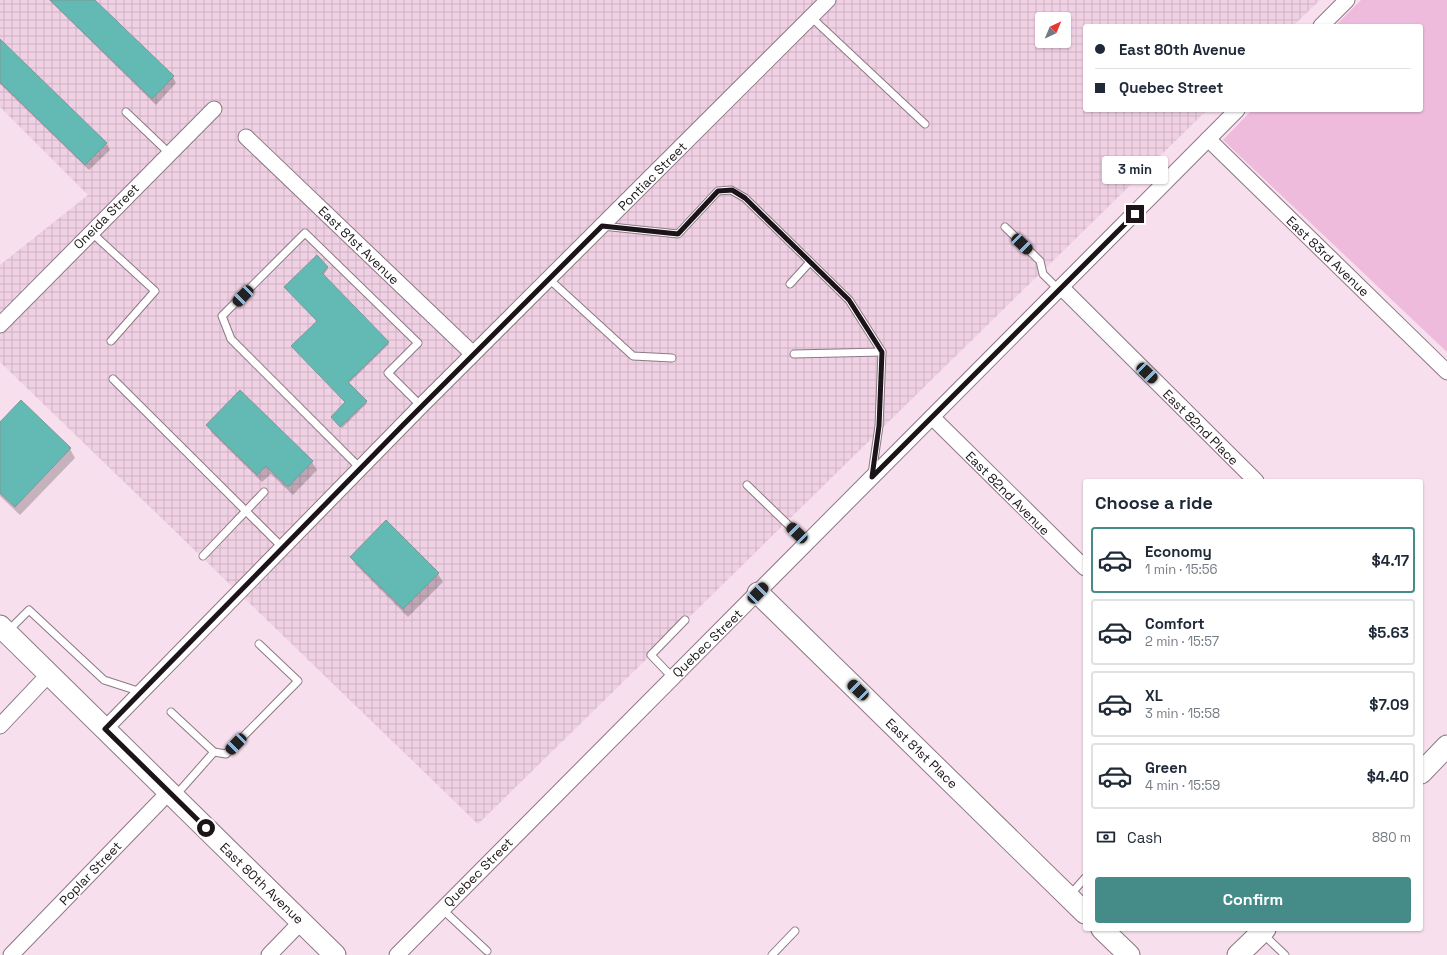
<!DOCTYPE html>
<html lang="en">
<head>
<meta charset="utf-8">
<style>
	:root { --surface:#fff; --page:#f2f2f3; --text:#1f2937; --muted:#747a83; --line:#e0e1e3; --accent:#458c88 }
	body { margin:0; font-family:"Space Grotesk",sans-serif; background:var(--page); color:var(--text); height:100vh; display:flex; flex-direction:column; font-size:15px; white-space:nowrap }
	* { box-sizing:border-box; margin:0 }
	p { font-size:13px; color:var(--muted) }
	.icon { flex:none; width:22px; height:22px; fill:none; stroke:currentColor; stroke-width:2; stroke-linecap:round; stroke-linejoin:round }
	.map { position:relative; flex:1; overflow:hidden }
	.sheet { position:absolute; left:1083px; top:479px; width:340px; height:452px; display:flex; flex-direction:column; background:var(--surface); border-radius:4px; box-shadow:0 1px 3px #0004 }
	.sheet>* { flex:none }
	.guide { position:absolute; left:1083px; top:24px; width:340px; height:88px; border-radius:4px; box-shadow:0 1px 3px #0004; display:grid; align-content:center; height:88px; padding:0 12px; background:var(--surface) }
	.needle { width:26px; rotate:44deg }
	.fabs { position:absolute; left:1035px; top:12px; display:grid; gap:8px }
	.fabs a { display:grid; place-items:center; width:36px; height:36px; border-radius:4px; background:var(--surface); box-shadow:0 1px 3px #0004; font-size:20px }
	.end { position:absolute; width:18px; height:18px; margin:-9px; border:5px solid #1c1419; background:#fff; box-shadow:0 0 0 2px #fff }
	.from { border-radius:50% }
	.bubble { position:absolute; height:28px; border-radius:4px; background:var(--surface); box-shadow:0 1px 3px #0004; font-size:13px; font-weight:800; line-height:28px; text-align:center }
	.car { position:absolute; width:12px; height:24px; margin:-12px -6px; border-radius:5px; box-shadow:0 0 3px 1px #0007; background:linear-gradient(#222 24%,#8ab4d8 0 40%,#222 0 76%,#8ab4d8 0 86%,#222 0) }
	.guide b { display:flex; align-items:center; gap:14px; height:38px; font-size:15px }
	.guide b+b { border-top:1px solid var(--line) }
	.guide i { width:10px; height:10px; background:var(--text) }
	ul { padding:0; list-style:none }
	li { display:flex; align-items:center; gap:12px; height:66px; margin:0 8px 6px; padding:0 4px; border:2px solid var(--line); border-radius:4px }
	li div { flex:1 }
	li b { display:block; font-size:15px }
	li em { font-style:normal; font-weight:800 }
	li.active { border-color:var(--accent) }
	li>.icon { width:36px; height:36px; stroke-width:1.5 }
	h2 { padding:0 12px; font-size:18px; line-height:48px }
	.pay { display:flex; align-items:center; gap:10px; height:44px; padding:0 12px; font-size:15px }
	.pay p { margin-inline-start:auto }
	.primary-button { display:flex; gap:8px; margin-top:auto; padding:8px 12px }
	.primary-button a { flex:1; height:46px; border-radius:4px; background:var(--accent); color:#fff; font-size:16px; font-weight:800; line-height:46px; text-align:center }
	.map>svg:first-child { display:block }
</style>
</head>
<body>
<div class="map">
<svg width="1447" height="955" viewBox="0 0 1447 955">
	<defs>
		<pattern id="industrial-grid" width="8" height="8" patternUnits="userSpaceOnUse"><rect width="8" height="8" fill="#f0d1e4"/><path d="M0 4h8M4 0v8" fill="none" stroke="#cdb3c3"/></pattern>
	</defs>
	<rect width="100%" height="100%" fill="#f7dfed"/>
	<path fill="url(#industrial-grid)" fill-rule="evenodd" d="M0,0H1320L1293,26H1085V110H1207L478,824L0,362V265L88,195L0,107ZM1042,19H1064V41H1042Z"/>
	<polygon fill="#efbbdc" points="1361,0 1447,0 1447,352 1223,140 1252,110 1421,110 1421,26 1335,26"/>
	<g fill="#0003">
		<polygon points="49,0 94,0 173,77 176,83 156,105"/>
		<polygon points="0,40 106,143 110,150 89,170 0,84"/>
		<polygon points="317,257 328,269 323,275 389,344 348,384 367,403 342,428 333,419 346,402 318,321"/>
		<polygon points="21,402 70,449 75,458 20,515 0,496 0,424"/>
		<polygon points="207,425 312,462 317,470 293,495 271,474 262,482 212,433"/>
		<polygon points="386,522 438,574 443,582 408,617 356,565 351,557"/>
	</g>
	<g fill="#63bab5" stroke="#7d9a98">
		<polygon points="50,0 95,0 174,76 152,99"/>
		<polygon points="0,39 107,143 85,165 0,82"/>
		<polygon points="317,255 328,267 322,273 389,342 348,382 367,401 340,427 331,417 345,402 291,346 317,321 284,287"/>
		<polygon points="240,390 313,461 288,487 266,466 257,475 206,425"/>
		<polygon points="21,400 71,448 15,507 0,493 0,422"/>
		<polygon points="386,520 439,573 403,609 350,557"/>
	</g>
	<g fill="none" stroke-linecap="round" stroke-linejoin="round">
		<defs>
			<g id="lane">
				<polyline points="811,17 925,124"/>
				<polyline points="126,112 169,153"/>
				<polyline points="602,226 678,234 718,191 731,190 745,198 849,300 882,352 879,426 872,474"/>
				<polyline points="1005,227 1040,261 1043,274 1059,290"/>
				<polyline points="91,232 155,291 111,341"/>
				<polyline points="549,279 633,356 672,358"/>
				<polyline points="790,284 810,262"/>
				<polyline points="794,354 882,352"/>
				<polyline points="113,379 282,547"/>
				<polyline points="360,468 231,339 222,316 305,233 418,343 388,373 421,406"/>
				<polyline points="747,485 807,543"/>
				<polyline points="203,556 264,492"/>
				<polyline points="8,631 29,610 104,680 141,692"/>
				<polyline points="672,677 651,655 685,620"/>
				<polyline points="171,712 214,752 176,795"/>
				<polyline points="214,752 226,754 298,681 259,644"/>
				<polyline points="1069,896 1085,878"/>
				<polyline points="442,909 487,951"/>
				<polyline points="1263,934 1285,955"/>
				<polyline points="772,955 795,931"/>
			</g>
			<g id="street">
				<polyline points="1321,26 1347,0"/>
				<polyline points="246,137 473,354"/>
				<polyline points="1208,139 1447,372"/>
				<polyline points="1062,288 1256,481"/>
				<polyline points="0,325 214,109"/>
				<polyline points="932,417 1085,568"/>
				<polyline points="0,726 49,674"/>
				<polyline points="105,729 421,406 828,0"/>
				<polyline points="11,955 169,792"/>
				<polyline points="269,955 301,922"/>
				<polyline points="397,955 1237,110"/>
			</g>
			<g id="secondary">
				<polyline points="758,593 1085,913"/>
				<polyline points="0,626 335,955"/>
				<polyline points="1421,773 1447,746"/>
				<polyline points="1102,929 1129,955"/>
				<polyline points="1238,955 1265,929"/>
			</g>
		</defs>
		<use href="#lane" stroke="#8d7885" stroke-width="9"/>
		<use href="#street" stroke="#8d7885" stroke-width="17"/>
		<use href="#secondary" stroke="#8d7885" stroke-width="23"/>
		<use href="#lane" stroke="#fff" stroke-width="7"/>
		<use href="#street" stroke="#fff" stroke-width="15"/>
		<use href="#secondary" stroke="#fff" stroke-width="21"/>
	</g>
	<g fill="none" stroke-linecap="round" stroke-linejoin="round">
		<polyline stroke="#1c1419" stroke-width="5" points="206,828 105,729 404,424 602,226 678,234 718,191 732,190 745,198 849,300 882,352 879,426 872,477 1135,214"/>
	</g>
	<g text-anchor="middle" stroke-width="3" stroke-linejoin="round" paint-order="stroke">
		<g font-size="13" fill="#1c1419" stroke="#fff">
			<text transform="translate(652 176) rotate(-45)" y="5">Pontiac Street</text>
			<text transform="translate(106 216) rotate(-45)" y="5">Oneida Street</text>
			<text transform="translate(359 245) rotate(44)" y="5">East 81st Avenue</text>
			<text transform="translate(1328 256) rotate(44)" y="5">East 83rd Avenue</text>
			<text transform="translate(1201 427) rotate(45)" y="5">East 82nd Place</text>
			<text transform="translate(1008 493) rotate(45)" y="5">East 82nd Avenue</text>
			<text transform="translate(707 643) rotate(-44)" y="5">Quebec Street</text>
			<text transform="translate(922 753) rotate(44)" y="5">East 81st Place</text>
			<text transform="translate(478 872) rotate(-45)" y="5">Quebec Street</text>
			<text transform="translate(90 873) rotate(-46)" y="5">Poplar Street</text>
			<text transform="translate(262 883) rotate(44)" y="5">East 80th Avenue</text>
		</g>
	</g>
</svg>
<div class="fabs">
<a><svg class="needle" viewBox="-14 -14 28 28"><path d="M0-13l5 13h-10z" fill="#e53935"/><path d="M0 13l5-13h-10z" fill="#747a83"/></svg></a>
</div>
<i class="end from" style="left:206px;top:828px"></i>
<i class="end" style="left:1135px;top:214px"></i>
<div class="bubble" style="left:1102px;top:156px;width:66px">3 min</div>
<i class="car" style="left:1022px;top:244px;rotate:134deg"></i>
<i class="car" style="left:243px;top:296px;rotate:224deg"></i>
<i class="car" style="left:1147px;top:373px;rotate:134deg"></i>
<i class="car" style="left:797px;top:533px;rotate:314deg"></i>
<i class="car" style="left:758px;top:593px;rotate:44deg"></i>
<i class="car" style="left:858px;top:690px;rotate:314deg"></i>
<i class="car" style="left:236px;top:744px;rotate:224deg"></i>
<div class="guide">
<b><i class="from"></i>East 80th Avenue</b>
<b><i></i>Quebec Street</b>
</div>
<section class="sheet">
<h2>Choose a ride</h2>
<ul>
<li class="active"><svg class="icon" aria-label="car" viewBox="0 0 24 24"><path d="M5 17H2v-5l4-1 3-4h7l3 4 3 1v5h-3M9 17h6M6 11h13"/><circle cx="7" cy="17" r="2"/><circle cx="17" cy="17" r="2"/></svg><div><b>Economy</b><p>1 min · 15:56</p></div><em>$4.17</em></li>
<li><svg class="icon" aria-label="car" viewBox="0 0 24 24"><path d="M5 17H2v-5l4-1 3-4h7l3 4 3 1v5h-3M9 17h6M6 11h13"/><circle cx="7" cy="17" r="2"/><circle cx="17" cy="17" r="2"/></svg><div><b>Comfort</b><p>2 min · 15:57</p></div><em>$5.63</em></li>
<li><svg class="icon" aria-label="car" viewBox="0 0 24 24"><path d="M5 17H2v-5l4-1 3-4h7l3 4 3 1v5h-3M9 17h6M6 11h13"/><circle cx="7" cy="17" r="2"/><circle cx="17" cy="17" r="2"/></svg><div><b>XL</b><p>3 min · 15:58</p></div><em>$7.09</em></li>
<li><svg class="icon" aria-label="car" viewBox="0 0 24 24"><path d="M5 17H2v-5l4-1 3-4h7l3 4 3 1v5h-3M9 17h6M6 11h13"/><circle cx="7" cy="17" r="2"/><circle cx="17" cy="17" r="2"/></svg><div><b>Green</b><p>4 min · 15:59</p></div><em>$4.40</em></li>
</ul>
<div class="pay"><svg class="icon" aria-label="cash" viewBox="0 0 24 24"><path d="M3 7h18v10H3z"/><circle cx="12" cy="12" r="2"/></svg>Cash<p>880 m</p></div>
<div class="primary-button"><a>Confirm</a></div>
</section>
</div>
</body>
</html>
